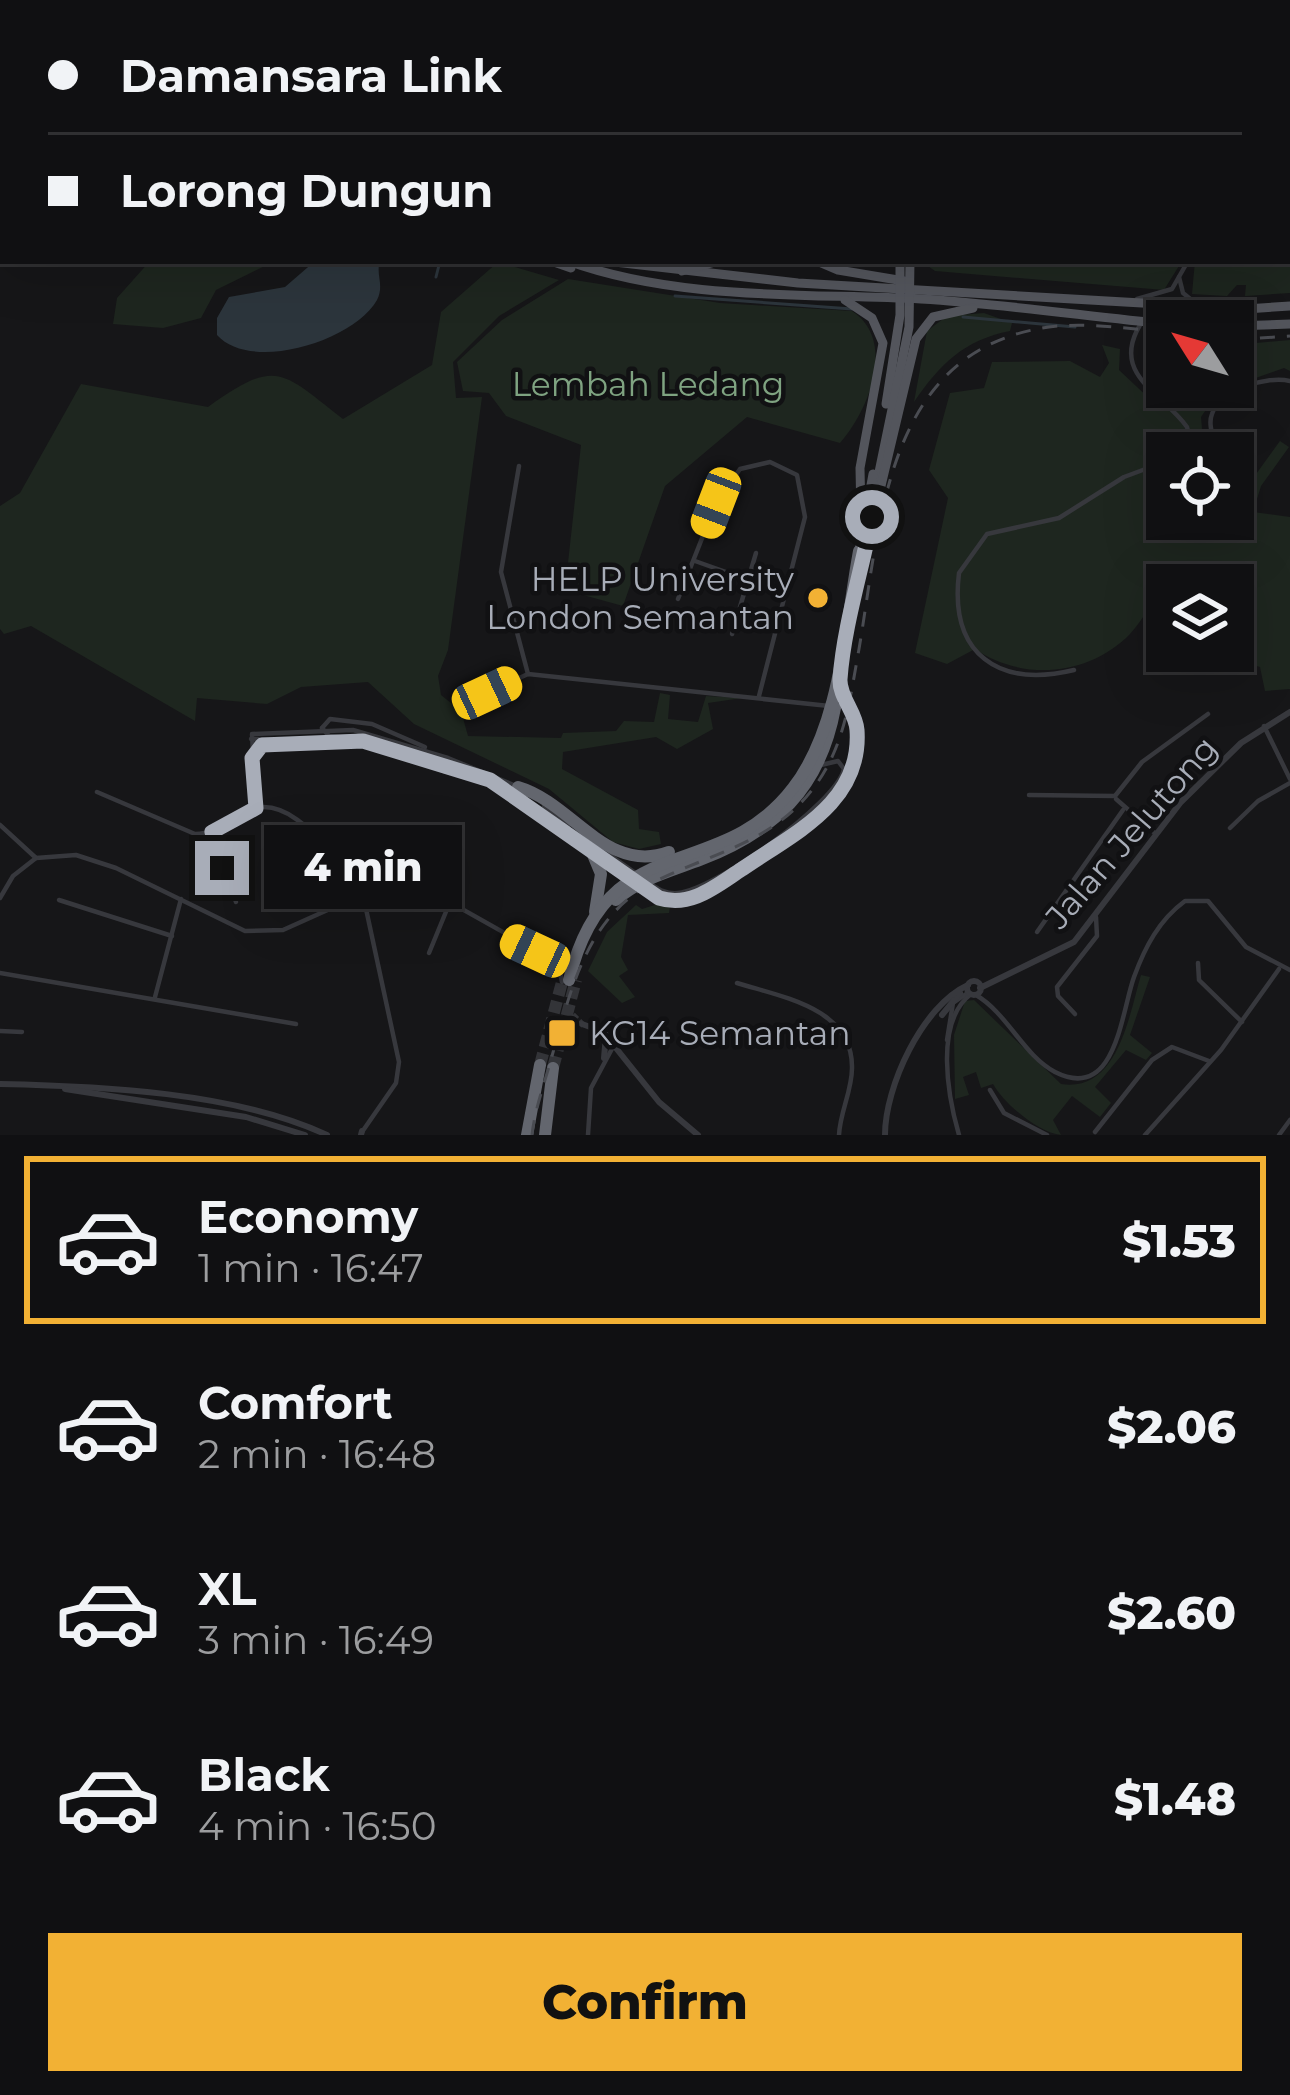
<!DOCTYPE html>
<html lang="en">
<head>
<meta charset="utf-8">
<style>
	:root { --surface:#101012; --page:#19191b; --text:#f1f3f6; --muted:#9c9d9f; --line:#303032; --accent:#f2b134 }
	body { margin:0; font-family:Montserrat,sans-serif; background:var(--page); color:var(--text); height:100vh; display:flex; flex-direction:column; font-size:45px; white-space:nowrap }
	* { box-sizing:border-box; margin:0 }
	p { font-size:39px; color:var(--muted) }
	.icon { flex:none; width:66px; height:66px; fill:none; stroke:currentColor; stroke-width:2; stroke-linecap:round; stroke-linejoin:round }
	.map { position:relative; height:1135px; overflow:hidden }
	.drawer { display:flex; flex-direction:column; background:var(--surface); flex:1 }
	.drawer>* { flex:none }
	.hud { position:absolute; left:0px; top:0px; width:1290px; height:264px; box-shadow:0 12px 48px #0002,0 0 0 3px var(--line); display:grid; align-content:center; height:264px; padding:0 48px; background:var(--surface) }
	.needle { width:78px; rotate:307deg }
	.controls { position:absolute; left:1146px; top:300px; display:grid; gap:24px }
	.controls a { display:grid; place-items:center; width:108px; height:108px; border-radius:0px; background:var(--surface); box-shadow:0 12px 48px #0002,0 0 0 3px var(--line); font-size:60px }
	.end { position:absolute; width:54px; height:54px; margin:-27px; border:15px solid #a8adb8; background:#111; box-shadow:0 0 0 6px #111 }
	.from { border-radius:50% }
	.bubble { position:absolute; height:84px; border-radius:0px; background:var(--surface); box-shadow:0 12px 48px #0002,0 0 0 3px var(--line); font-size:39px; font-weight:800; line-height:84px; text-align:center }
	.car { position:absolute; width:36px; height:72px; margin:-36px -18px; border-radius:15px; box-shadow:0 0 9px 3px #0007; background:linear-gradient(#f5c518 24%,#345 0 40%,#f5c518 0 76%,#345 0 86%,#f5c518 0) }
	.hud b { display:flex; align-items:center; gap:42px; height:114px; font-size:45px }
	.hud b+b { border-top:3px solid var(--line) }
	.hud i { width:30px; height:30px; background:var(--text) }
	ul { padding:21px 0 0; list-style:none }
	li { display:flex; align-items:center; gap:36px; height:168px; margin:0 24px 18px; padding:0 24px; border:6px solid transparent; border-radius:0px }
	li div { flex:1 }
	li b { display:block; font-size:45px }
	li em { font-style:normal; font-weight:800 }
	li.selected { border-color:var(--accent) }
	li>.icon { width:108px; height:108px; stroke-width:1.5 }
	.action { display:flex; gap:24px; margin-top:auto; padding:24px 48px }
	.action a { flex:1; height:138px; border-radius:0px; background:var(--accent); color:#111; font-size:48px; font-weight:800; line-height:138px; text-align:center }
	.map>svg:first-child { display:block }
</style>
</head>
<body>
<div class="map">
<svg width="1290" height="1135" viewBox="0 0 1290 1135">
	<rect width="100%" height="100%" fill="#161618"/>
	<g fill="#1e261f">
		<polygon points="1290,203 1290,293 1245,296 1246,285 1237,285 1227,296 1192,294 1195,261 1287,261"/>
		<polygon points="150,261 275,261 216,290 201,318 163,328 113,324 117,298"/>
		<polygon points="921,261 1101,261 1112,267 1119,261 1182,261 1164,290 935,271"/>
		<path d="M498,262L559,280L499,316L453,362L456,398L482,397L448,650L438,676L441,695L461,711L468,736L561,738L563,733L616,731L624,721L654,722L660,693L670,695L668,719L698,722L706,696L742,698L708,703L713,729L677,749L656,737L563,752L562,769L638,810L639,829L659,832L661,844L639,849L613,842L549,789L414,724L368,682L301,687L267,704L197,698L195,721L31,626L4,634L0,629V506L20,493L81,384L208,407C277,358 280,370 343,419L432,365L441,312Z"/>
		<path d="M568,279L720,303L852,311C897,340 869,410 840,443L747,417L665,486L623,606L565,590L581,445L506,416L489,393L463,391L457,362L502,320Z"/>
		<path d="M984,313L1012,323L1010,331C964,340 940,364 914,402L927,331L947,316Z"/>
		<polygon points="1290,340 1290,371 1284,368 1233,386 1233,345"/>
		<path d="M1102,345L1120,349L1119,370L1153,402L1173,387H1231L1216,395L1201,417L1204,453H1167V473L1150,479L1144,497L1167,501V519H1233V510L1242,511L1251,481L1280,441L1289,447L1261,486L1253,512L1290,517V689L1265,691L1260,667L1246,663L1245,562L1166,579C1155,597 1144,619 1130,634C1088,677 1022,681 975,649L947,664L915,653L948,498L929,470L950,393L984,388L992,362L1070,361L1100,377L1109,363Z"/>
		<polygon points="658,904 670,907 669,913 628,915 621,957 628,970 619,976 635,997 622,1003 588,971 607,932 636,905 642,909"/>
		<path d="M1141,975L1150,977L1130,1035L1152,1053L1146,1060L1126,1050L1095,1087L1111,1103L1100,1117L1072,1096L1053,1120L1061,1135C1039,1133 1004,1104 993,1084L981,1088L976,1072L963,1077L969,1095L955,1099L954,1035L965,1001L974,1000L1061,1084C1118,1093 1129,1015 1141,975Z"/>
	</g>
	<path fill="#2c353c" d="M315,261L379,265C377,277 384,286 377,300C354,341 251,373 217,335V318L229,297L285,287Z"/>
	<g fill="none" stroke-linecap="round" stroke-linejoin="round">
		<g stroke="#2c353c" stroke-width="3">
			<polyline points="436,277 440,261"/>
			<polyline points="675,296 852,309"/>
			<polyline points="963,317 1075,327"/>
		</g>
		<polyline stroke="#333438" stroke-width="6" stroke-dasharray="6 3" stroke-linecap="butt" points="563,1030 582,1024 568,1010"/>
		<g stroke="#333438" stroke-width="12" stroke-dasharray="12 6" stroke-linecap="butt">
			<polyline points="540,1065 562,982"/>
			<polyline points="553,1068 576,980"/>
		</g>
		<g stroke="#37383d" stroke-width="4.5">
			<polyline points="321,0 321,3"/>
			<polyline points="527,3 530,0"/>
			<polyline points="1287,49 1290,50"/>
			<polyline points="1287,69 1290,71"/>
			<polyline points="1287,191 1290,193"/>
			<polyline points="1179,277 1183,293 1194,302"/>
			<polyline points="1137,299 1172,289 1188,261"/>
			<path d="M1140,325C1110,375 1163,393 1187,427L1190,439L1182,453"/>
			<path d="M1215,453C1216,441 1207,426 1212,414C1220,390 1268,375 1290,381"/>
			<polyline points="519,466 501,572 528,674"/>
			<polyline points="695,561 740,577"/>
			<polyline points="678,599 716,503 740,469 770,462 797,475 805,517 759,696"/>
			<polyline points="732,634 756,553"/>
			<path d="M1074,670C999,688 949,655 959,573L987,534L1059,518L1124,477L1167,461"/>
			<polyline points="487,693 528,674 829,706"/>
			<polyline points="1264,726 1290,779"/>
			<polyline points="322,728 330,719 372,724 425,747"/>
			<polyline points="322,728 329,736 354,739"/>
			<path d="M251,739C338,741 417,743 497,784C530,800 560,828 589,849"/>
			<polyline points="252,758 269,742"/>
			<path d="M97,792L195,834C216,834 228,820 246,811C292,790 332,858 358,884L360,894"/>
			<polyline points="1029,795 1115,796"/>
			<polyline points="1115,796 1142,762 1208,714"/>
			<polyline points="1116,799 1156,834"/>
			<polyline points="544,806 569,825"/>
			<polyline points="256,808 252,734 353,730 448,758 516,786"/>
			<polyline points="0,825 36,858 76,855 116,868 245,931 283,930 361,895"/>
			<polyline points="1230,828 1258,801 1290,783"/>
			<polyline points="211,832 236,902"/>
			<polyline points="597,846 637,874"/>
			<polyline points="598,856 628,877"/>
			<polyline points="339,861 371,886"/>
			<path d="M651,884C660,890 666,894 678,893C714,890 836,804 844,769L838,761L821,765"/>
			<polyline points="371,886 394,882 430,891 558,963 562,982"/>
			<path d="M642,887L665,900L693,899L834,804C866,763 858,728 839,684"/>
			<polyline points="0,898 13,876 36,858"/>
			<polyline points="59,900 172,936"/>
			<polyline points="1037,932 1123,810"/>
			<polyline points="429,953 450,902"/>
			<polyline points="1198,963 1199,980 1242,1022"/>
			<polyline points="0,973 296,1024"/>
			<path d="M737,983C782,997 853,1008 852,1068C852,1091 840,1112 839,1135"/>
			<path d="M976,995C1008,1014 1023,1055 1055,1072C1116,1103 1121,1013 1134,977C1145,947 1159,920 1185,901H1208L1246,947L1290,970"/>
			<polyline points="155,997 181,899"/>
			<polyline points="1075,1014 1058,996 1057,987 1097,936 1096,917"/>
			<polyline points="0,1031 22,1032"/>
			<polyline points="947,1040 953,1003 966,994"/>
			<polyline points="990,1090 1004,1113 1047,1135"/>
			<polyline points="362,1132 396,1083 399,1062 363,895"/>
			<polyline points="1095,1132 1152,1060 1172,1047 1209,1061"/>
			<polyline points="588,1135 591,1088 614,1045"/>
			<path d="M959,1135C948,1097 934,1022 971,994"/>
			<polyline points="1145,1135 1221,1050 1279,969"/>
			<polyline points="1279,1135 1290,1120"/>
		</g>
		<g stroke="#37383d" stroke-width="6">
			<circle cx="974" cy="988" r="7"/>
			<polyline points="980,988 1074,942 1181,802 1241,743 1290,712"/>
			<polyline points="942,1015 960,993"/>
			<polyline points="582,1024 601,1031"/>
			<polyline points="604,1033 659,1102 698,1135"/>
			<polyline points="604,1058 606,1035"/>
			<path d="M0,1084C99,1086 236,1092 327,1135"/>
			<polyline points="65,1089 246,1117 305,1135"/>
			<polyline points="361,1135 362,1131"/>
			<path d="M885,1135C885,1087 922,1006 968,985"/>
		</g>
		<g stroke="#53555c" stroke-width="9">
			<polyline points="13,0 24,3"/>
			<polyline points="71,0 78,3"/>
			<polyline points="0,9 3,9"/>
			<polyline points="0,23 3,24"/>
			<polyline points="551,261 571,268"/>
			<path d="M568,261C679,301 805,293 921,299C1003,304 1085,316 1167,324"/>
			<polyline points="606,261 798,283 1246,309 1290,306"/>
			<polyline points="817,261 838,270 904,281"/>
			<polyline points="682,271 719,261"/>
			<polyline points="845,300 872,318 883,343 860,468 861,516"/>
			<polyline points="1233,326 1290,324"/>
			<polyline points="886,404 900,315 900,261"/>
			<polyline points="877,482 909,327 910,261"/>
			<polyline points="859,551 873,474"/>
			<polyline points="865,553 916,339 933,317 973,308"/>
		</g>
		<g stroke="#63666e" stroke-width="12">
			<path d="M518,787C573,803 606,875 669,852"/>
			<polyline points="591,850 601,874 595,912"/>
			<path d="M616,900C640,879 671,871 700,860C775,831 820,789 835,708"/>
			<path d="M569,980C607,824 718,886 793,788C841,726 845,626 859,551"/>
			<polyline points="527,1135 540,1065"/>
			<polyline points="545,1135 553,1068"/>
		</g>
		<g stroke="#4a4c52" stroke-width="3" stroke-dasharray="15 12" stroke-linecap="butt">
			<polyline points="1233,340 1290,336"/>
			<path d="M532,1135C535,1108 545,1082 552,1056C571,989 587,916 654,882C714,852 773,843 815,786C845,745 850,698 859,649C881,521 885,350 1049,327C1088,322 1128,329 1167,332"/>
		</g>
	</g>
	<g fill="none" stroke-linecap="round" stroke-linejoin="round">
		<path stroke="#a8adb8" stroke-width="15" d="M222,868L212,832L256,808L252,758L262,745L363,741L490,780L659,898C691,908 716,886 742,869C794,833 862,803 857,730C856,712 839,697 840,679C844,625 862,570 872,517"/>
	</g>
	<g fill="#f2b134" stroke="#111113" stroke-width="4.5">
		<circle cx="818" cy="598" r="12"/>
		<rect x="547" y="1018" width="30" height="30" rx="6"/>
	</g>
	<g text-anchor="middle" stroke-width="9" stroke-linejoin="round" paint-order="stroke">
		<g font-size="33" fill="#7fa381" stroke="#111113">
			<text x="648" y="396">Lembah Ledang</text>
		</g>
		<g font-size="33" fill="#a8adb8" stroke="#111113" text-anchor="end">
			<text x="794" y="591">HELP University<tspan x="794" dy="38">London Semantan</tspan></text>
			<text x="589" y="1045" text-anchor="start">KG14 Semantan</text>
		</g>
		<g font-size="33" fill="#a8adb8" stroke="#111113">
			<text transform="translate(1131 832) rotate(-49)" y="12">Jalan Jelutong</text>
		</g>
	</g>
</svg>
<div class="controls">
<a><svg class="needle" viewBox="-14 -14 28 28"><path d="M0-13l5 13h-10z" fill="#e53935"/><path d="M0 13l5-13h-10z" fill="#9c9d9f"/></svg></a>
<a><svg class="icon" aria-label="locate" viewBox="0 0 24 24"><circle cx="12" cy="12" r="6"/><path d="M12 2v4M12 18v4M2 12h4M18 12h4"/></svg></a>
<a><svg class="icon" aria-label="layers" viewBox="0 0 24 24"><path d="M12 4l9 5-9 5-9-5zM3 14l9 5 9-5"/></svg></a>
</div>
<i class="end from" style="left:872px;top:517px"></i>
<i class="end" style="left:222px;top:868px"></i>
<div class="bubble" style="left:264px;top:825px;width:198px">4 min</div>
<i class="car" style="left:716px;top:503px;rotate:201deg"></i>
<i class="car" style="left:487px;top:693px;rotate:65deg"></i>
<i class="car" style="left:535px;top:951px;rotate:295deg"></i>
<div class="hud">
<b><i class="from"></i>Damansara Link</b>
<b><i></i>Lorong Dungun</b>
</div>
</div>
<section class="drawer">
<ul>
<li class="selected"><svg class="icon" aria-label="car" viewBox="0 0 24 24"><path d="M5 17H2v-5l4-1 3-4h7l3 4 3 1v5h-3M9 17h6M6 11h13"/><circle cx="7" cy="17" r="2"/><circle cx="17" cy="17" r="2"/></svg><div><b>Economy</b><p>1 min · 16:47</p></div><em>$1.53</em></li>
<li><svg class="icon" aria-label="car" viewBox="0 0 24 24"><path d="M5 17H2v-5l4-1 3-4h7l3 4 3 1v5h-3M9 17h6M6 11h13"/><circle cx="7" cy="17" r="2"/><circle cx="17" cy="17" r="2"/></svg><div><b>Comfort</b><p>2 min · 16:48</p></div><em>$2.06</em></li>
<li><svg class="icon" aria-label="car" viewBox="0 0 24 24"><path d="M5 17H2v-5l4-1 3-4h7l3 4 3 1v5h-3M9 17h6M6 11h13"/><circle cx="7" cy="17" r="2"/><circle cx="17" cy="17" r="2"/></svg><div><b>XL</b><p>3 min · 16:49</p></div><em>$2.60</em></li>
<li><svg class="icon" aria-label="car" viewBox="0 0 24 24"><path d="M5 17H2v-5l4-1 3-4h7l3 4 3 1v5h-3M9 17h6M6 11h13"/><circle cx="7" cy="17" r="2"/><circle cx="17" cy="17" r="2"/></svg><div><b>Black</b><p>4 min · 16:50</p></div><em>$1.48</em></li>
</ul>
<div class="action"><a>Confirm</a></div>
</section>
</body>
</html>
